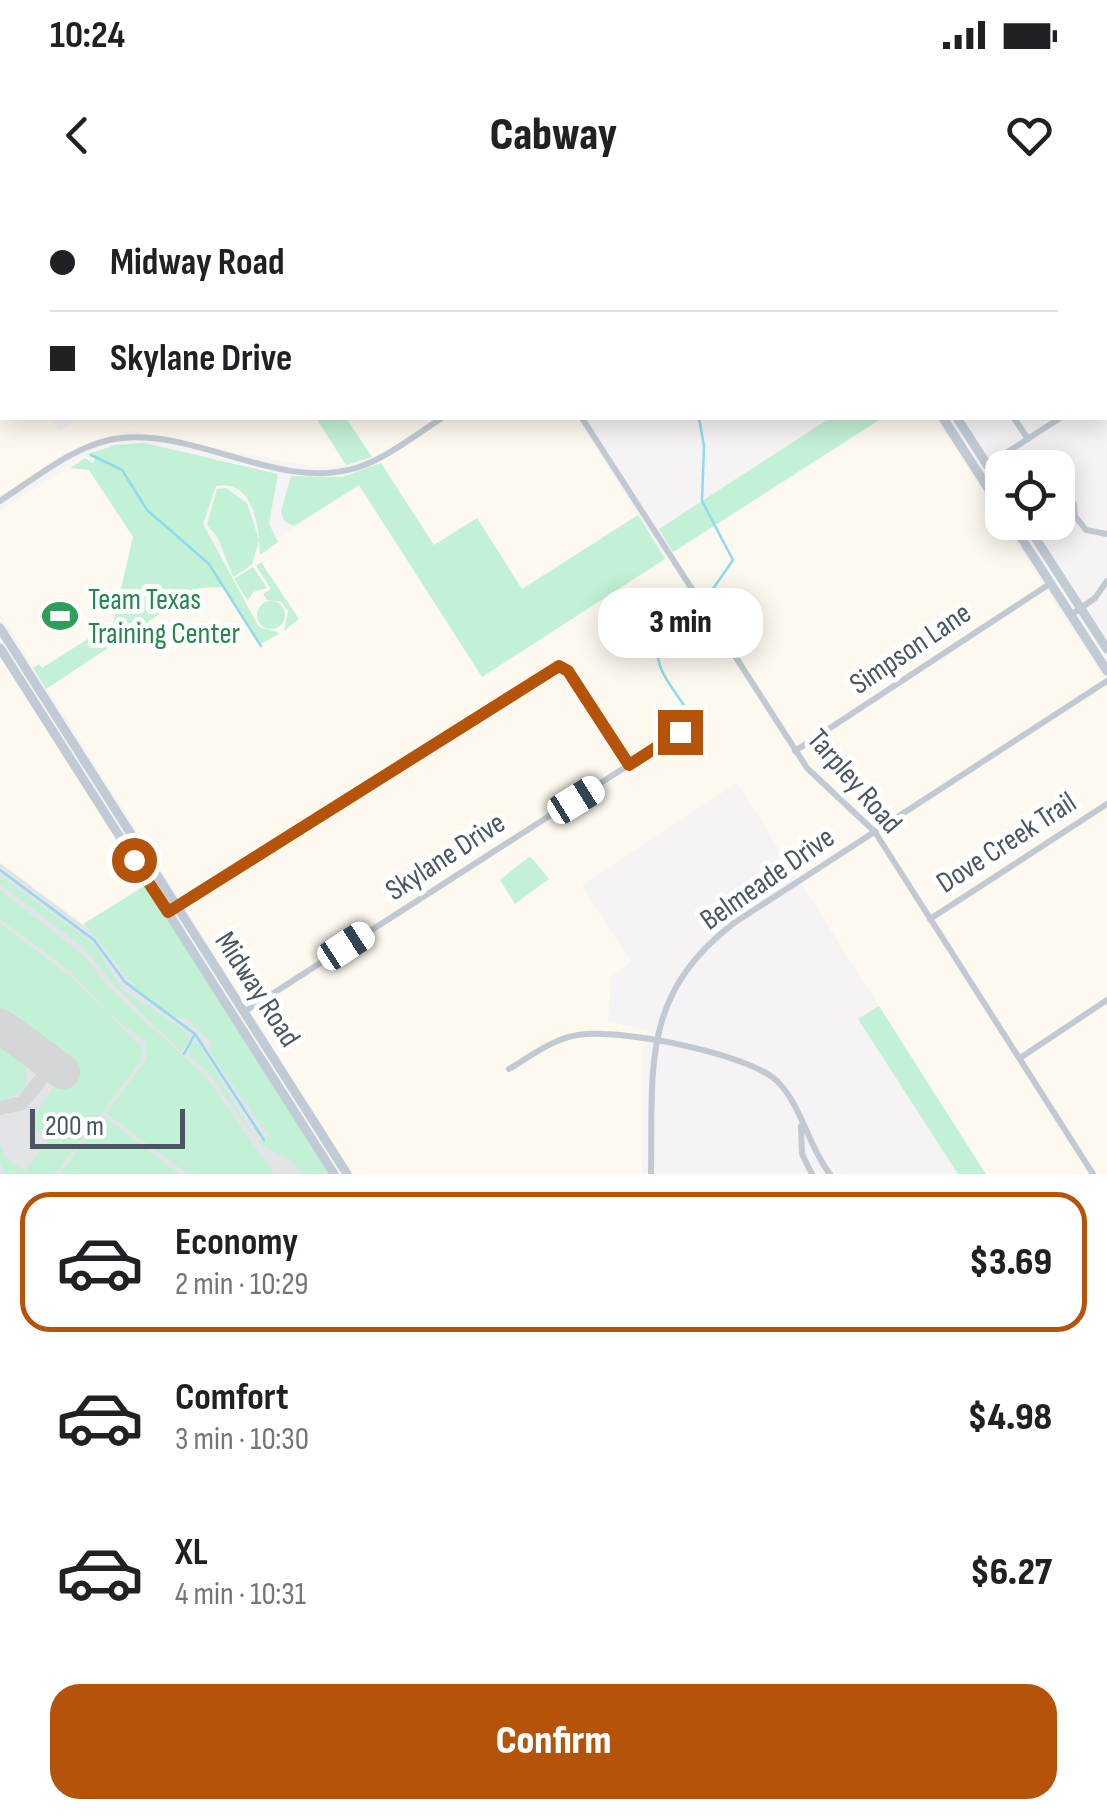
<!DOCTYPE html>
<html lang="en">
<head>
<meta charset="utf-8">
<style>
	:root { --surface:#fff; --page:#f6f6f6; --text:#202124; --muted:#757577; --line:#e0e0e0; --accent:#b45309 }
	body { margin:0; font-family:"Sofia Sans Condensed",sans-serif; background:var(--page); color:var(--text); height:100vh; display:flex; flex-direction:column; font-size:38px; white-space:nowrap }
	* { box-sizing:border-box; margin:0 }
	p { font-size:32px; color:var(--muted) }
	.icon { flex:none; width:55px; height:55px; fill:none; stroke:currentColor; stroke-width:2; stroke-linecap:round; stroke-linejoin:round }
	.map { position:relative; height:974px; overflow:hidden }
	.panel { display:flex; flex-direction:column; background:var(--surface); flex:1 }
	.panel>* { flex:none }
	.hud { position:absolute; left:0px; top:0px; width:1108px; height:220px; box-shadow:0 5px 25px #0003; display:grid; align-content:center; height:220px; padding:0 50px; background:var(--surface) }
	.controls { position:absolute; left:985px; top:250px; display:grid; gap:20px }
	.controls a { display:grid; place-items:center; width:90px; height:90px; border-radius:20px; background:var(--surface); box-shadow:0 5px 25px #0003; font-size:50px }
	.scale { position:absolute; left:30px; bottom:25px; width:155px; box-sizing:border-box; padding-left:10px; border:5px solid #4a5661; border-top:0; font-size:28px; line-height:35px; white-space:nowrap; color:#4a5661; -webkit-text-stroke:8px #fff; paint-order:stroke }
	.end { position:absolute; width:45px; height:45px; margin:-22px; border:12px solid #b45309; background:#fff; box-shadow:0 0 0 5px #fff }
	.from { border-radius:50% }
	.bubble { position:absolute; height:70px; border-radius:30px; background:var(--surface); box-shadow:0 5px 25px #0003; font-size:32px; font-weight:800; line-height:70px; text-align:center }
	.car { position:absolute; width:30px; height:60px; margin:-30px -15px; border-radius:12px; box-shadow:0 0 8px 2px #0007; background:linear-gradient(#fff 24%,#345 0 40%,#fff 0 76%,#345 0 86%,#fff 0) }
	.hud b { display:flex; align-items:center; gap:35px; height:95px; font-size:38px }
	.hud b+b { border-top:2px solid var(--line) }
	.hud i { width:25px; height:25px; background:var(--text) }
	ul { padding:18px 0 0; list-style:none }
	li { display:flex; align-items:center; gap:30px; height:140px; margin:0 20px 15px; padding:0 30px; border:5px solid transparent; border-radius:30px }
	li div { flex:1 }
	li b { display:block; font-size:38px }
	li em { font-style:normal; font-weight:800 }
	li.current { border-color:var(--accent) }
	li>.icon { width:90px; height:90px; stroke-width:1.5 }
	.action { display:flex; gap:20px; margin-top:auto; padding:20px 50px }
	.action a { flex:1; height:115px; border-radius:30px; background:var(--accent); color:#fff; font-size:40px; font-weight:800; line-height:115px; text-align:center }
	.status { display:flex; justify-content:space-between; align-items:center; height:70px; padding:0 50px; background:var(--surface); direction:ltr }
	.status svg { height:28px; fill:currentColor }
	header { display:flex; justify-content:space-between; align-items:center; height:130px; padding:0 50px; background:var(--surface); font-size:45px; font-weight:800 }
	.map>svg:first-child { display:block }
</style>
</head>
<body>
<div class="status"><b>10:24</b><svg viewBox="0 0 49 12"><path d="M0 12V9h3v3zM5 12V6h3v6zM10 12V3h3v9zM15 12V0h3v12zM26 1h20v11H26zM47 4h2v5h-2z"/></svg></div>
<header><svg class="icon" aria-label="back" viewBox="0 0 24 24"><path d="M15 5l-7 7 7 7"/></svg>Cabway<svg class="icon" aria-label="heart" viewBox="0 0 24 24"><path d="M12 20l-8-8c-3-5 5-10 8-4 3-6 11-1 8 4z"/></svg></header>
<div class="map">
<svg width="1107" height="974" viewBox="0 0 1107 974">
	<rect width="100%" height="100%" fill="#f5f3f3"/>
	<g fill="#fdf9ef">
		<polygon points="0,138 2,218 50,218 59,231 80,218 316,218 346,265 312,267 129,231 92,241 0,296"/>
		<polygon points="346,218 577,218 638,315 522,389 434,346"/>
		<polygon points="883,218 936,218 1107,483 1107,974 986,974 737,583 582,685 631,762 611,777 608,821 648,830 643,849 642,974 353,974 0,414 0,311 86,255 179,401 359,286 482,476"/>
		<polygon points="0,455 146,685 84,725 0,663"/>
	</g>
	<polygon fill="#e2e4e7" points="0,663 104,741 174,734 327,974 0,974"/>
	<g fill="#c3f1d5">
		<polygon points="316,218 346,218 372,257 346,265"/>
		<polygon points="830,218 882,218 673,352 659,329"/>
		<path d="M144,243L278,274L269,324L278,342L260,355C259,331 256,279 216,286L203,324L259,427L280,433L261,444L225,387L199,388L46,489L33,468L39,464L42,468L113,423L133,337L89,270L70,268L85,258L93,263L96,256L87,254L116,245Z"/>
		<polygon points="381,263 434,345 477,318 522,389 638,315 665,359 482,477 359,285 294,326 284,321 281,311 291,276 342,277"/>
		<polygon points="226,288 247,303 259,340 252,365 233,377 218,338 207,325 217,289"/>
		<polygon points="261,362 299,419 284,431 288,411 281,402 267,400 263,394 271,389 256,366"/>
		<polygon points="253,367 267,388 253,392 248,401 234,379"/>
		<circle cx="271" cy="415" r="14"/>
		<polygon points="530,656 549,679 515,704 500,680"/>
		<polygon points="0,676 93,744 123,790 185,831 189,840 181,851 116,787 83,747 0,684"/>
		<path d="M146,685L329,974H304L288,959L258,943L269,936L211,854L210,841L187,819C144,818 114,750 83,724Z"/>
		<polygon points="0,690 83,755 114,793 205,876 274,974 188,974 106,913 146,860 146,842 109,814 71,772 0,719"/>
		<polygon points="0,723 72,778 143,849 139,863 55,974 6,974 0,963 0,944 5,957 25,971 49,940 36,929 33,918 70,863 0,811"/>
		<polygon points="879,806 973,954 986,974 958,974 858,819"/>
		<path d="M0,840C18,855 35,866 22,891L0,902Z"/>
		<polygon points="193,842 199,844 257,942 207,871 188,855"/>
		<polygon points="103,916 179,974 60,974"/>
	</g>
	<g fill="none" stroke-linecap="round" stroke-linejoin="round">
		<g stroke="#90daee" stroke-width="2.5">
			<polyline points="54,0 56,2"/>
			<polyline points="617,0 622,2"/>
			<polyline points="0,112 2,111"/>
			<polyline points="699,218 704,246 702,301 733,360 708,396"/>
			<polyline points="91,255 122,270 147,310 209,364 261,446"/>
			<path d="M692,517C657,465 636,451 695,407"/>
			<polyline points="0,670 94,740 125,782 195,834 264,940"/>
			<polyline points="184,854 195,834"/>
		</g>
		<polyline stroke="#d5d6d8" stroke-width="14" points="0,908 22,903 53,864"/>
		<polyline stroke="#d5d6d8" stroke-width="35" points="0,826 63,872"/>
		<g stroke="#c1cad2" stroke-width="6">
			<polyline points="447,0 448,2"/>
			<polyline points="868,0 869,2"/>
			<polyline points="958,0 960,2"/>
			<polyline points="1034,0 1036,2"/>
			<polyline points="835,2 840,0"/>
			<polyline points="856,2 864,0"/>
			<polyline points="1094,2 1098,0"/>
			<polyline points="1105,83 1107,81"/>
			<polyline points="582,218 807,568 875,632 1093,974"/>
			<polyline points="1014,218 1028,239"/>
			<polyline points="986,266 1060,218"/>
			<path d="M0,301C36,278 77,242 122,238C199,230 279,291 356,268C387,258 415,235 442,218"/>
			<polyline points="1074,304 1075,316 1086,330 1107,334"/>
			<polyline points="1071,415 1095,398 1107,381"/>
			<polyline points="795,551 1051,383"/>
			<polyline points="168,712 559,466 569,471 629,565"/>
			<polyline points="930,719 1107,604"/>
			<polyline points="244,812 680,532"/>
			<polyline points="1020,858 1107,800"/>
			<path d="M509,869C531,856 552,839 578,835C618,828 747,853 777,881C802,906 808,946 830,974"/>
			<polyline points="801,926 802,954 812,974"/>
			<path d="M651,974C653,869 640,795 734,723L1107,481"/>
		</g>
		<g stroke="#c1cbd6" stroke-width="9">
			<polyline points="803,0 805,2"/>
			<polyline points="817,0 819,2"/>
			<polyline points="9,2 13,0"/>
			<polyline points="0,9 2,7"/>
			<polyline points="943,218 1002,310"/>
			<polyline points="957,218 1002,288"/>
			<polyline points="1011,322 1107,471"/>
			<polyline points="1025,322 1107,449"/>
			<polyline points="0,428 347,974"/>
			<polyline points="0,448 334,974"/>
		</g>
	</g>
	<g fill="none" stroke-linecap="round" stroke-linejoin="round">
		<polyline stroke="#b45309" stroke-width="12" points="134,660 168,712 559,466 568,471 629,565 680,532"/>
	</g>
	<defs>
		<symbol id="stadium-bare" viewBox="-9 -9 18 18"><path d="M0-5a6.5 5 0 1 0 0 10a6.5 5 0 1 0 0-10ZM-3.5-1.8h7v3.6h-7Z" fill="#2e9e5b" stroke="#fff" stroke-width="2.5" paint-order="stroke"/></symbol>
	</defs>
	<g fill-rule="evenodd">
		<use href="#stadium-bare" x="35" y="391" width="50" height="50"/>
	</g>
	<g text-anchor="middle" stroke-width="10" stroke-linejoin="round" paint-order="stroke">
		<g font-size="30" fill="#27864d" stroke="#fff" text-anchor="start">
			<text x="88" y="409">Team Texas<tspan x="88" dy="34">Training Center</tspan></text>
		</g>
		<g font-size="30" fill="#4a5661" stroke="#fff">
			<text transform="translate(910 448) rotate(-34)" y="10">Simpson Lane</text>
			<text transform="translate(855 581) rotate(49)" y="10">Tarpley Road</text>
			<text transform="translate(1006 642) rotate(-33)" y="10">Dove Creek Trail</text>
			<text transform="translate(445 656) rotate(-33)" y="10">Skylane Drive</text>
			<text transform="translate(767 678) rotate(-35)" y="10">Belmeade Drive</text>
			<text transform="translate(258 789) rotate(57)" y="10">Midway Road</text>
		</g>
	</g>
</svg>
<div class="controls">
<a><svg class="icon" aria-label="locate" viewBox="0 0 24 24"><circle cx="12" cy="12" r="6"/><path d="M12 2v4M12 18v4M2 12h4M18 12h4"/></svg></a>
</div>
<div class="scale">200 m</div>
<i class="end from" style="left:134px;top:660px"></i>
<i class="end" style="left:680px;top:532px"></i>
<div class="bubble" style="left:598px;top:388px;width:165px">3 min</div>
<i class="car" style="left:576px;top:600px;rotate:58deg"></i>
<i class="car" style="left:346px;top:746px;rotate:57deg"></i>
<div class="hud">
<b><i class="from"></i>Midway Road</b>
<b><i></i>Skylane Drive</b>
</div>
</div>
<section class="panel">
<ul>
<li class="current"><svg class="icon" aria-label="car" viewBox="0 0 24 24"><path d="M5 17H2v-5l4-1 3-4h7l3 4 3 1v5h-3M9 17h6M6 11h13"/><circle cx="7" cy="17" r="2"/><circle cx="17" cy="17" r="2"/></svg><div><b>Economy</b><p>2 min · 10:29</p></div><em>$3.69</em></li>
<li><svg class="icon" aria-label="car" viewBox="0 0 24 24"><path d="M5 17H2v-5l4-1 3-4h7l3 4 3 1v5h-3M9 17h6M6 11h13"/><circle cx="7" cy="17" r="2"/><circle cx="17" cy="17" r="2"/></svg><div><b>Comfort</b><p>3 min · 10:30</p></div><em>$4.98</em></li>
<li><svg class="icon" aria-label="car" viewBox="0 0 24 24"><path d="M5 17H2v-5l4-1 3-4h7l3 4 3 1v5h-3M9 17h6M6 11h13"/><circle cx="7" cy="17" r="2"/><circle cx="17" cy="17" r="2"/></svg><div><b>XL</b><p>4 min · 10:31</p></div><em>$6.27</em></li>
</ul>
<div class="action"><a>Confirm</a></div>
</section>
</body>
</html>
